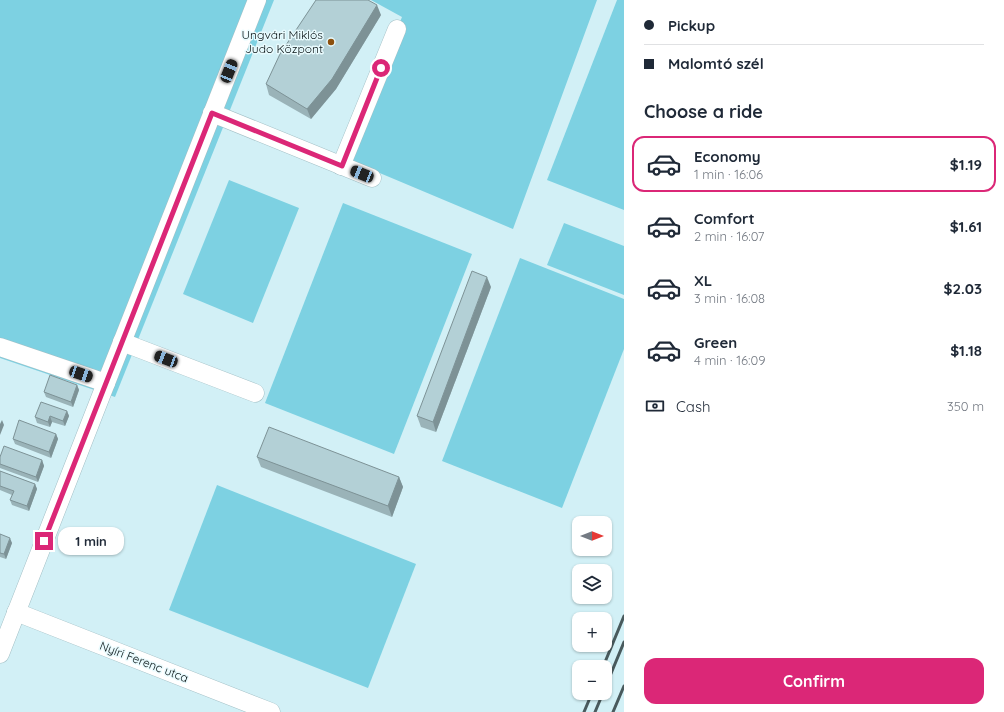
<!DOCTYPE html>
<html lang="en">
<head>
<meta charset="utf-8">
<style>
	:root { --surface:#fff; --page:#f6f6f7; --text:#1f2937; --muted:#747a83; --line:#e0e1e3; --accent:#db2777 }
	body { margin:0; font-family:Quicksand,sans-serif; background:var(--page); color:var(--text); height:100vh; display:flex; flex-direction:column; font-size:15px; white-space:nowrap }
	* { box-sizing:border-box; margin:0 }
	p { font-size:13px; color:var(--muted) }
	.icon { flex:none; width:22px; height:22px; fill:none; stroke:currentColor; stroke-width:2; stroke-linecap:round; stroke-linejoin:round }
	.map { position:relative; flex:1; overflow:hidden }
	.side { display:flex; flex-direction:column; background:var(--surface); width:380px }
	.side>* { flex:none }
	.banner { display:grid; align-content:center; height:88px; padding:0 20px; background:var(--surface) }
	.needle { width:26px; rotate:90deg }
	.fabs { position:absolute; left:572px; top:516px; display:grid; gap:8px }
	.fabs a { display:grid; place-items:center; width:40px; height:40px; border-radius:8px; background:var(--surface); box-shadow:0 1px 3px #0004; font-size:20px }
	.end { position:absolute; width:18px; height:18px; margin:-9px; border:5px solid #db2777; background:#fff; box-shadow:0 0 0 2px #fff }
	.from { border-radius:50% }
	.bubble { position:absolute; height:28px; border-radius:12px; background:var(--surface); box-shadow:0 1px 3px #0004; font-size:13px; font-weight:800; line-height:28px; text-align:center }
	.car { position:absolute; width:12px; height:24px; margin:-12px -6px; border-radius:5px; box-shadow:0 0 3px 1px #0007; background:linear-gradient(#222 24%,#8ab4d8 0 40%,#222 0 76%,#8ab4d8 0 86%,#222 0) }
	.banner b { display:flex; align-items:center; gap:14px; height:38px; font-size:15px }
	.banner b+b { border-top:1px solid var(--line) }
	.banner i { width:10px; height:10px; background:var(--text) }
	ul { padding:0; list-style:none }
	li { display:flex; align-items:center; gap:12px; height:56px; margin:0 8px 6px; padding:0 12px; border:2px solid transparent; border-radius:12px }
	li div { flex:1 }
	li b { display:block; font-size:15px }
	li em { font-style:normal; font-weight:800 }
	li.current { border-color:var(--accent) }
	li>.icon { width:36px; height:36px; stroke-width:1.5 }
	h2 { padding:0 20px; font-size:18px; line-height:48px }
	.pay { display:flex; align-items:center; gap:10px; height:44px; padding:0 20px; font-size:15px }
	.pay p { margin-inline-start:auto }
	.cta { display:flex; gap:8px; margin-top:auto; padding:8px 20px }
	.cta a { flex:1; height:46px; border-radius:12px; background:var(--accent); color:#fff; font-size:16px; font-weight:800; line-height:46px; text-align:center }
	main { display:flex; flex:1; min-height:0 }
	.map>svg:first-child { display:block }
</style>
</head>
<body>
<main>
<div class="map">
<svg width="624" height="712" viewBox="0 0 624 712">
	<rect width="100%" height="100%" fill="#d2f0f6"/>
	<g fill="#7dd1e2">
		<polygon points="0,0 274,0 115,397 0,358"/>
		<polygon points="371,0 597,0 513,229 344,158 402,17"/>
		<polygon points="617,0 624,0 624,210 547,180"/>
		<polygon points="229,180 299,208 253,323 183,294"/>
		<polygon points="343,203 472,254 394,454 265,403"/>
		<polygon points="564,223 624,246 624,295 547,265"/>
		<polygon points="520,258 624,299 624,349 562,508 442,461"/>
		<polygon points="217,485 416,564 368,688 169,610"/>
	</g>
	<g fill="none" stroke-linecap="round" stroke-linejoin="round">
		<defs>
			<g id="minor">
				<polyline points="212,113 372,178"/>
				<polyline points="341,166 397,29"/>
				<polyline points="122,342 255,393"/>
				<polyline points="0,347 106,383"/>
				<polyline points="16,612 271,712"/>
				<polyline points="0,654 106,383 257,0"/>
			</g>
		</defs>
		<use href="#minor" stroke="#a2bfc5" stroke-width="19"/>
		<use href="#minor" stroke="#fff" stroke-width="18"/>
		<g stroke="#495a5d" stroke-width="3">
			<polyline points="603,667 624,616"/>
			<polyline points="605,688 624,642"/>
			<polyline points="584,712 592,693"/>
			<polyline points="595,712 603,693"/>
			<polyline points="613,712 624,686"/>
		</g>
	</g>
	<g fill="#9ab3b8">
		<polygon points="381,15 336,89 311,119 269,95 266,84"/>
		<polygon points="491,287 436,432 421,427 417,416"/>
		<polygon points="77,385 79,390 73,407 46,397 44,392"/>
		<polygon points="67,411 69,416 65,426 52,422 50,427 37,423 35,417"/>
		<polygon points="56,434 58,439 51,458 15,444 13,439"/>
		<polygon points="0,457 42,460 44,466 38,482 0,468"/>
		<polygon points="257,457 399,477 403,487 392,517 261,467"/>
		<polygon points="0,471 35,484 37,489 29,511 12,505 10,500 12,495 0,490"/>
		<polygon points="0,534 12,543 6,559 0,557"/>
	</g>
	<g fill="#7d9296">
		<polygon points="377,5 381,15 336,89 311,119 307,109"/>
		<polygon points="487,277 491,287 436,432 433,422"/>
		<polygon points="77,385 79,390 73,407 71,402"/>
		<polygon points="67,411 69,416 65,426 63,421"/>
		<polygon points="50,416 52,422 50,427 48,422"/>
		<polygon points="2,420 4,425 0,435 0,424"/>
		<polygon points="56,434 58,439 51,458 49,452"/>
		<polygon points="42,460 44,466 38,482 36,477"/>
		<polygon points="399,477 403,487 392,517 388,506"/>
		<polygon points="35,484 37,489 29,511 27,506"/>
		<polygon points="10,538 12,543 6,559 4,554"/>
	</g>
	<g fill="#b3d0d6" stroke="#7d9296">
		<polygon points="316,0 368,0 377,5 332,79 307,109 266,84 280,54"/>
		<polygon points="472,271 487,277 433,422 417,416"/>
		<polygon points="50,375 77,385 71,402 44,392"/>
		<polygon points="41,402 67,411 63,421 50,416 48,422 35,417"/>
		<polygon points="19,420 56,434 49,452 13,439"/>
		<polygon points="269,427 399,477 388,506 257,457"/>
		<polygon points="4,446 42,460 36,477 0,464 0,457"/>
		<polygon points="0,471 35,484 27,506 10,500 14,491 0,486"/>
		<polygon points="0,534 10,538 4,554 0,553"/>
	</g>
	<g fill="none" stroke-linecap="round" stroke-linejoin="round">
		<polyline stroke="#db2777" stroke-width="5" points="44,541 212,113 342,166 381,68"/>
	</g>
	<circle fill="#8c500e" stroke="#e9fbfe" stroke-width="1.5" cx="331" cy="42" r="4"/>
	<g text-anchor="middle" stroke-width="3" stroke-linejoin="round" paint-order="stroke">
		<g font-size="12" fill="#091416" stroke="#e9fbfe" text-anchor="end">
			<text x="323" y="39">Ungvári Miklós<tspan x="323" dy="14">Judo Központ</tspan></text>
		</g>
		<g font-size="12" fill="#091416" stroke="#e9fbfe">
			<text transform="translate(144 662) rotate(21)" y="4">Nyíri Ferenc utca</text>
		</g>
	</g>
</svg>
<div class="fabs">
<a><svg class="needle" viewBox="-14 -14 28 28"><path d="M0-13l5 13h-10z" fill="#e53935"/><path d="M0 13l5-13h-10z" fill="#747a83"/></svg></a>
<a><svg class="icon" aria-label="layers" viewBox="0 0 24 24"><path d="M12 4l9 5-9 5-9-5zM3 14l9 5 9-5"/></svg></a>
<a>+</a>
<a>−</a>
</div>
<i class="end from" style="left:381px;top:68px"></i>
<i class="end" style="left:44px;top:541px"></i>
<div class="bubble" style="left:58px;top:527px;width:66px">1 min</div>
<i class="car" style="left:229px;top:71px;rotate:22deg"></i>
<i class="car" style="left:362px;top:174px;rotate:292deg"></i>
<i class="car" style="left:166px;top:359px;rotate:291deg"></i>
<i class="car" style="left:81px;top:374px;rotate:109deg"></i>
</div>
<section class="side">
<div class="banner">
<b><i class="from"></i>Pickup</b>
<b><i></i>Malomtó szél</b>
</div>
<h2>Choose a ride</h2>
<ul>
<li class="current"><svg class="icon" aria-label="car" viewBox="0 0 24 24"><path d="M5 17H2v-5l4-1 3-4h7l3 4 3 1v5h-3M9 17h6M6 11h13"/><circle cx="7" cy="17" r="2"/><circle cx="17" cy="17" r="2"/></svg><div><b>Economy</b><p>1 min · 16:06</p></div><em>$1.19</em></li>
<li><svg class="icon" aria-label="car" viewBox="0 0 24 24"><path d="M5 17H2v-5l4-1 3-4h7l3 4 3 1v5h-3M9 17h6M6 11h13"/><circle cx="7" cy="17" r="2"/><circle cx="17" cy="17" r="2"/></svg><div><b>Comfort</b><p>2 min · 16:07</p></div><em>$1.61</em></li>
<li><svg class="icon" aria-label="car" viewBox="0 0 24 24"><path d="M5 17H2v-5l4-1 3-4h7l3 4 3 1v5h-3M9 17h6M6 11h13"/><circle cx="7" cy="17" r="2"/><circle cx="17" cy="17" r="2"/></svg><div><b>XL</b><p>3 min · 16:08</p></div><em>$2.03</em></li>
<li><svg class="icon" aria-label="car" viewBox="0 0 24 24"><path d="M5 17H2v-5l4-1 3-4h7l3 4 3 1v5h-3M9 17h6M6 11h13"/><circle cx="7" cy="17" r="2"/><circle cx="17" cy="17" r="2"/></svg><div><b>Green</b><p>4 min · 16:09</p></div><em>$1.18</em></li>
</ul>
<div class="pay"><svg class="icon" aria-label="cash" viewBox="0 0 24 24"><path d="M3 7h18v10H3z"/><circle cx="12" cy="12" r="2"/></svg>Cash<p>350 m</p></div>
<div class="cta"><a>Confirm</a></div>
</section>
</main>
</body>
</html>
